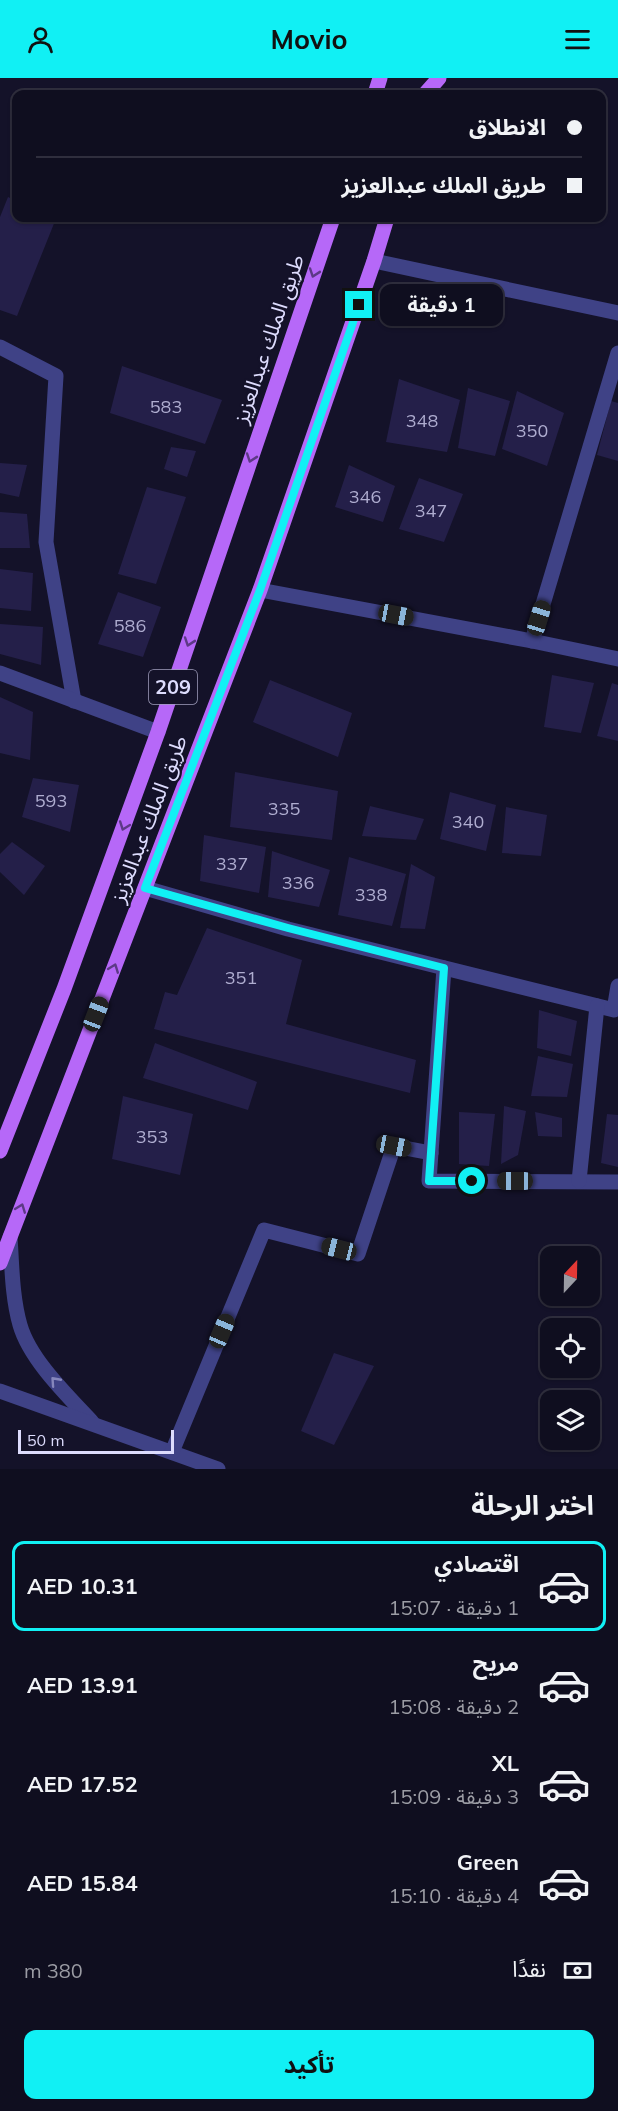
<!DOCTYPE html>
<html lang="ar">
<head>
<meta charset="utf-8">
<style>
	:root { --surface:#0f0e1f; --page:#1d1c2c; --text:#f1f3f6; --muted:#9b9ca4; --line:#2f2e3d; --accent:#11f0f4 }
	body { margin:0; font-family:Mulish,"Noto Sans Arabic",sans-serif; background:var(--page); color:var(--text); direction:rtl; height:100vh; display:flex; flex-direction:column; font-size:22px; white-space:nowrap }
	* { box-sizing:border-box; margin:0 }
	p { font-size:20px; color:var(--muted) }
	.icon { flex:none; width:33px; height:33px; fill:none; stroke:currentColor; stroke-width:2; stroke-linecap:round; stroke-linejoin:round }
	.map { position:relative; height:1391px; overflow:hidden; direction:ltr }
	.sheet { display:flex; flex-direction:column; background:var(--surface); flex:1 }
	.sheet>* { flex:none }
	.guide { position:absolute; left:12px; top:12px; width:594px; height:132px; border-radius:12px; box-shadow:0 2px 4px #0004,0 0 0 2px var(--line); direction:rtl; display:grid; align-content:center; height:132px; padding:0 24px; background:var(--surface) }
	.needle { width:39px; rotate:22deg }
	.fabs { position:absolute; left:540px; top:1168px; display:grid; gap:12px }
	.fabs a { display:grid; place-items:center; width:60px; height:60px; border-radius:12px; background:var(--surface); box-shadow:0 2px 4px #0004,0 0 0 2px var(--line); font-size:30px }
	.scale { position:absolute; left:18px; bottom:15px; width:156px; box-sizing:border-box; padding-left:6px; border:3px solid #dddcfd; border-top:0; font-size:16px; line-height:21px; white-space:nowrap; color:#dddcfd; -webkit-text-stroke:4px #141229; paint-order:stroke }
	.end { position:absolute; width:27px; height:27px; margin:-14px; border:8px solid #11f0f4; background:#111; box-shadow:0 0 0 3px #111 }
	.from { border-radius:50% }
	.bubble { position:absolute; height:42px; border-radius:12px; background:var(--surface); box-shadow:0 2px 4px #0004,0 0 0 2px var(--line); font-size:20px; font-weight:700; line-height:42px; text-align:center; direction:rtl }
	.car { position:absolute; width:18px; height:36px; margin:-18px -9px; border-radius:8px; box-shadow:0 0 4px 2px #0007; background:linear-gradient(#222 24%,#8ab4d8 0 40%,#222 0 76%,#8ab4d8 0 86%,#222 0) }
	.guide b { display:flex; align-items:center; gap:21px; height:57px; font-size:22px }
	.guide b+b { border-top:2px solid var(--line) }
	.guide i { width:15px; height:15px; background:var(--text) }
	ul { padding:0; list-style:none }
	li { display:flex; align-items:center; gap:18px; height:90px; margin:0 12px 9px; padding:0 12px; border:3px solid transparent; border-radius:12px }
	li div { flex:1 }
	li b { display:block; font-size:22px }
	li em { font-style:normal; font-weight:700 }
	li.selected { border-color:var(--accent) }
	li>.icon { width:54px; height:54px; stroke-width:1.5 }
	h2 { padding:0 24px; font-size:27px; line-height:72px }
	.pay { display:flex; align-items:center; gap:15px; height:66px; padding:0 24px; font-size:22px }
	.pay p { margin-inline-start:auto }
	.action { display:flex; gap:12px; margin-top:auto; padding:12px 24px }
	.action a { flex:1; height:69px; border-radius:12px; background:var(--accent); color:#111; font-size:24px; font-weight:700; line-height:69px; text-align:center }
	header { display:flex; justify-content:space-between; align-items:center; height:78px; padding:0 24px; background:var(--accent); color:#111; font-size:27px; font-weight:700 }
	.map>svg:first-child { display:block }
</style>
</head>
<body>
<header><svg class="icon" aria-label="menu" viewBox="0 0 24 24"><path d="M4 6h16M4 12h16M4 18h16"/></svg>Movio<svg class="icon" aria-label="person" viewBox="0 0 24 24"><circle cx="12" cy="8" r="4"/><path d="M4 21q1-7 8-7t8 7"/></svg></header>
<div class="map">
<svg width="618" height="1391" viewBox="0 0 618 1391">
	<rect width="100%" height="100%" fill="#141229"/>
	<g fill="#241f49">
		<polygon points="8,119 16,123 16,140 48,140 55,143 17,238 0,232 0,139"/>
		<polygon points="122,288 222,322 205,366 110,335"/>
		<polygon points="399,301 460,322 447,374 386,364"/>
		<polygon points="468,310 510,323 495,378 458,370"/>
		<polygon points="517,313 564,335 547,388 502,371"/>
		<polygon points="611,323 618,325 618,383 597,377"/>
		<polygon points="171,369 196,373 187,399 164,391"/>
		<polygon points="0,385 27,387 19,419 0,415"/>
		<polygon points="349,387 395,408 383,444 335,429"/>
		<polygon points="419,400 463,416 444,464 399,451"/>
		<polygon points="147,409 186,419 156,506 118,496"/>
		<polygon points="0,434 27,436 30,470 0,470"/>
		<polygon points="0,491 33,495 31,533 0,530"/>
		<polygon points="118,514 161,529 143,579 98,566"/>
		<polygon points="0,546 43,549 41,587 0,576"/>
		<polygon points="552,597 594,605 581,655 544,649"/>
		<polygon points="270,602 352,635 338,679 253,644"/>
		<polygon points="612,605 618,607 618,663 597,658"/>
		<polygon points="0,619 33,634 30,682 0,675"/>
		<polygon points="235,694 338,713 332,762 230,749"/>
		<polygon points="33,700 79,707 70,754 22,739"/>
		<polygon points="450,714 496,727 486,773 440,761"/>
		<polygon points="370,728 424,741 416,762 362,758"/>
		<polygon points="506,729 547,737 541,778 502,775"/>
		<polygon points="204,757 266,769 259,815 200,803"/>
		<polygon points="12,764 45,788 24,817 0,794 0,776"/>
		<polygon points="272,773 330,792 319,829 268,819"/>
		<polygon points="349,779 406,796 392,848 338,837"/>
		<polygon points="411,786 435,799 425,851 400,850"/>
		<polygon points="207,850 302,882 286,946 416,982 410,1015 154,951 165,914 177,917"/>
		<polygon points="539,932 577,943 571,978 537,970"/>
		<polygon points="155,965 257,1004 248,1032 143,1000"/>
		<polygon points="538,978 573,986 567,1019 531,1018"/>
		<polygon points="123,1018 193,1036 180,1097 112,1081"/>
		<polygon points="504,1028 526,1033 518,1077 501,1086"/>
		<polygon points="459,1034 495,1036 489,1088 459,1086"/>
		<polygon points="535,1034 562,1040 562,1059 538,1058"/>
		<polygon points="607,1036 618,1037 618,1089 601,1085"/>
		<polygon points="334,1275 374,1288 334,1367 301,1353"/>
	</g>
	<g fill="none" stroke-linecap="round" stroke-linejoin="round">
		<g stroke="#3f4286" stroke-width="15">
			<polyline points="374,183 618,235"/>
			<polyline points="0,269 56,298 46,464 74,623"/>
			<polyline points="260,512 532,563 618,581"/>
			<polyline points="532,563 618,275"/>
			<polyline points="0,595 158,654"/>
			<polyline points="145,810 288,851 614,932 618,908"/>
			<polyline points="444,890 429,1103 618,1104"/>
			<polyline points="579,1103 597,928"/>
			<path d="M10,1159C12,1188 12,1219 20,1247C30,1282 68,1318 92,1344"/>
			<polyline points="0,1313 218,1391"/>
			<polyline points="172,1374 264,1152 358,1176 394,1068 431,1075"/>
		</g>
		<g stroke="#b668f8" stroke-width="15">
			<polyline points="375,16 380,0"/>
			<polyline points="425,16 439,0"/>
			<polyline points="0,1073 64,911 158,654 333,140"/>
			<polyline points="0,1185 260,512 374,183 387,140"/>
		</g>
	</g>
	<defs><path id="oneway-chevron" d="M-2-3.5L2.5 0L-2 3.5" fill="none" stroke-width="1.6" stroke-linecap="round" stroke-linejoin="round" transform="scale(1.5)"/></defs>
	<g stroke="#5d3986">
		<use href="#oneway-chevron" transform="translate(314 195) rotate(109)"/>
		<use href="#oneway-chevron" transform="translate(251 380) rotate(109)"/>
		<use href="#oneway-chevron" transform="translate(189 564) rotate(109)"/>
		<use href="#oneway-chevron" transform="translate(124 748) rotate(110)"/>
		<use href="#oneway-chevron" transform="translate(114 890) rotate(-69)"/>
		<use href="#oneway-chevron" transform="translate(21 1130) rotate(-69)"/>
	</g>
	<use stroke="#8687bc" href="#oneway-chevron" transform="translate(55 1303) rotate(-132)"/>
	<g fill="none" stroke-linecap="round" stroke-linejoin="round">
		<polyline stroke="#11f0f4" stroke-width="8" points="359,227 260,512 145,810 288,850 444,890 429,1103 472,1103"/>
	</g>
	<g text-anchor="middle" stroke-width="4.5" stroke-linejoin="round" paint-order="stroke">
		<g font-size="18" fill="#afadd0">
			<text x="166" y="335">583</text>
			<text x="422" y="349">348</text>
			<text x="532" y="359">350</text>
			<text x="365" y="425">346</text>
			<text x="431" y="439">347</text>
			<text x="130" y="554">586</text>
			<text x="51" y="729">593</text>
			<text x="284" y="737">335</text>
			<text x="468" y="750">340</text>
			<text x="232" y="792">337</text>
			<text x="298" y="811">336</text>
			<text x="371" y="823">338</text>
			<text x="241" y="906">351</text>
			<text x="152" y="1065">353</text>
		</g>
		<rect fill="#141229" stroke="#a19fbd" stroke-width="1.5" x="149" y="592" width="48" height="34" rx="4.5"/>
		<g font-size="20" font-weight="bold" fill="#dddcfd">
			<text x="173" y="616">209</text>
		</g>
		<g font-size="21" fill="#dddcfd" stroke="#141229">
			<text transform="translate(269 261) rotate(-71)" y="7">طريق الملك عبدالعزيز</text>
			<text transform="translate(149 741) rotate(-69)" y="7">طريق الملك عبدالعزيز</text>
		</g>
	</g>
</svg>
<div class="fabs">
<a><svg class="needle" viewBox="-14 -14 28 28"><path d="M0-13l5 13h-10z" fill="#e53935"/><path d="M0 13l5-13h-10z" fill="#9b9ca4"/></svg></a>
<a><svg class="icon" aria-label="locate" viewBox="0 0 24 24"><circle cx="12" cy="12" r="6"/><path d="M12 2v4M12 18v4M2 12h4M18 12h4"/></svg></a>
<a><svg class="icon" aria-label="layers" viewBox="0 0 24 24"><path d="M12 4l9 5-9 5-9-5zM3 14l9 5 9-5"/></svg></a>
</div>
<div class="scale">50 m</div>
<i class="end from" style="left:472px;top:1103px"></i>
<i class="end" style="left:359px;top:227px"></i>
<div class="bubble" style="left:380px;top:206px;width:123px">1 دقيقة</div>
<i class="car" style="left:396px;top:537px;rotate:101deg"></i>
<i class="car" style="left:539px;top:540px;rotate:17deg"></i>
<i class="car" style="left:96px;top:936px;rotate:21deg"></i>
<i class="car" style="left:394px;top:1068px;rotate:101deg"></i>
<i class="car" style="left:515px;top:1103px;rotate:270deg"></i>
<i class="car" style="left:339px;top:1171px;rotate:284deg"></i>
<i class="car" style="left:222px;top:1253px;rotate:23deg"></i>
<div class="guide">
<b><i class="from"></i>الانطلاق</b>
<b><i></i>طريق الملك عبدالعزيز</b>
</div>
</div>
<section class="sheet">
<h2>اختر الرحلة</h2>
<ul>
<li class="selected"><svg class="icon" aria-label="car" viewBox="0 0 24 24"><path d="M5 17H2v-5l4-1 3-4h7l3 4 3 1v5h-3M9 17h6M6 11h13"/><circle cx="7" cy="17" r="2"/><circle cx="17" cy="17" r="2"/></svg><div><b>اقتصادي</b><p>1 دقيقة · 15:07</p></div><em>AED 10.31</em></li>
<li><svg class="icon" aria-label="car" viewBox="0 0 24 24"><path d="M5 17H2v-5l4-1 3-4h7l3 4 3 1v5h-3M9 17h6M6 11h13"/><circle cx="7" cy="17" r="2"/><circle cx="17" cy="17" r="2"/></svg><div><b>مريح</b><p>2 دقيقة · 15:08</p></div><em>AED 13.91</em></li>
<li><svg class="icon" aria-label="car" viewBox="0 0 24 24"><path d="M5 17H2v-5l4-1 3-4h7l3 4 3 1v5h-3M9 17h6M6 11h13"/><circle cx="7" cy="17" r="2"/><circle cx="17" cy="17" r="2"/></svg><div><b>XL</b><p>3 دقيقة · 15:09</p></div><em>AED 17.52</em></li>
<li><svg class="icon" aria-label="car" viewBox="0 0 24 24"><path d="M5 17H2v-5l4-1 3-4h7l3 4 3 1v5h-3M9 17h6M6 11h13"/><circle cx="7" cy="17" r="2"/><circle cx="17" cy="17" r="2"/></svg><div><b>Green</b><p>4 دقيقة · 15:10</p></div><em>AED 15.84</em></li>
</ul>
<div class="pay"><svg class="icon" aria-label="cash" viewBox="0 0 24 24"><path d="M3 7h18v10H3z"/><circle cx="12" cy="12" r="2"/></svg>نقدًا<p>380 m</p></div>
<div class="action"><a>تأكيد</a></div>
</section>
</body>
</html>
